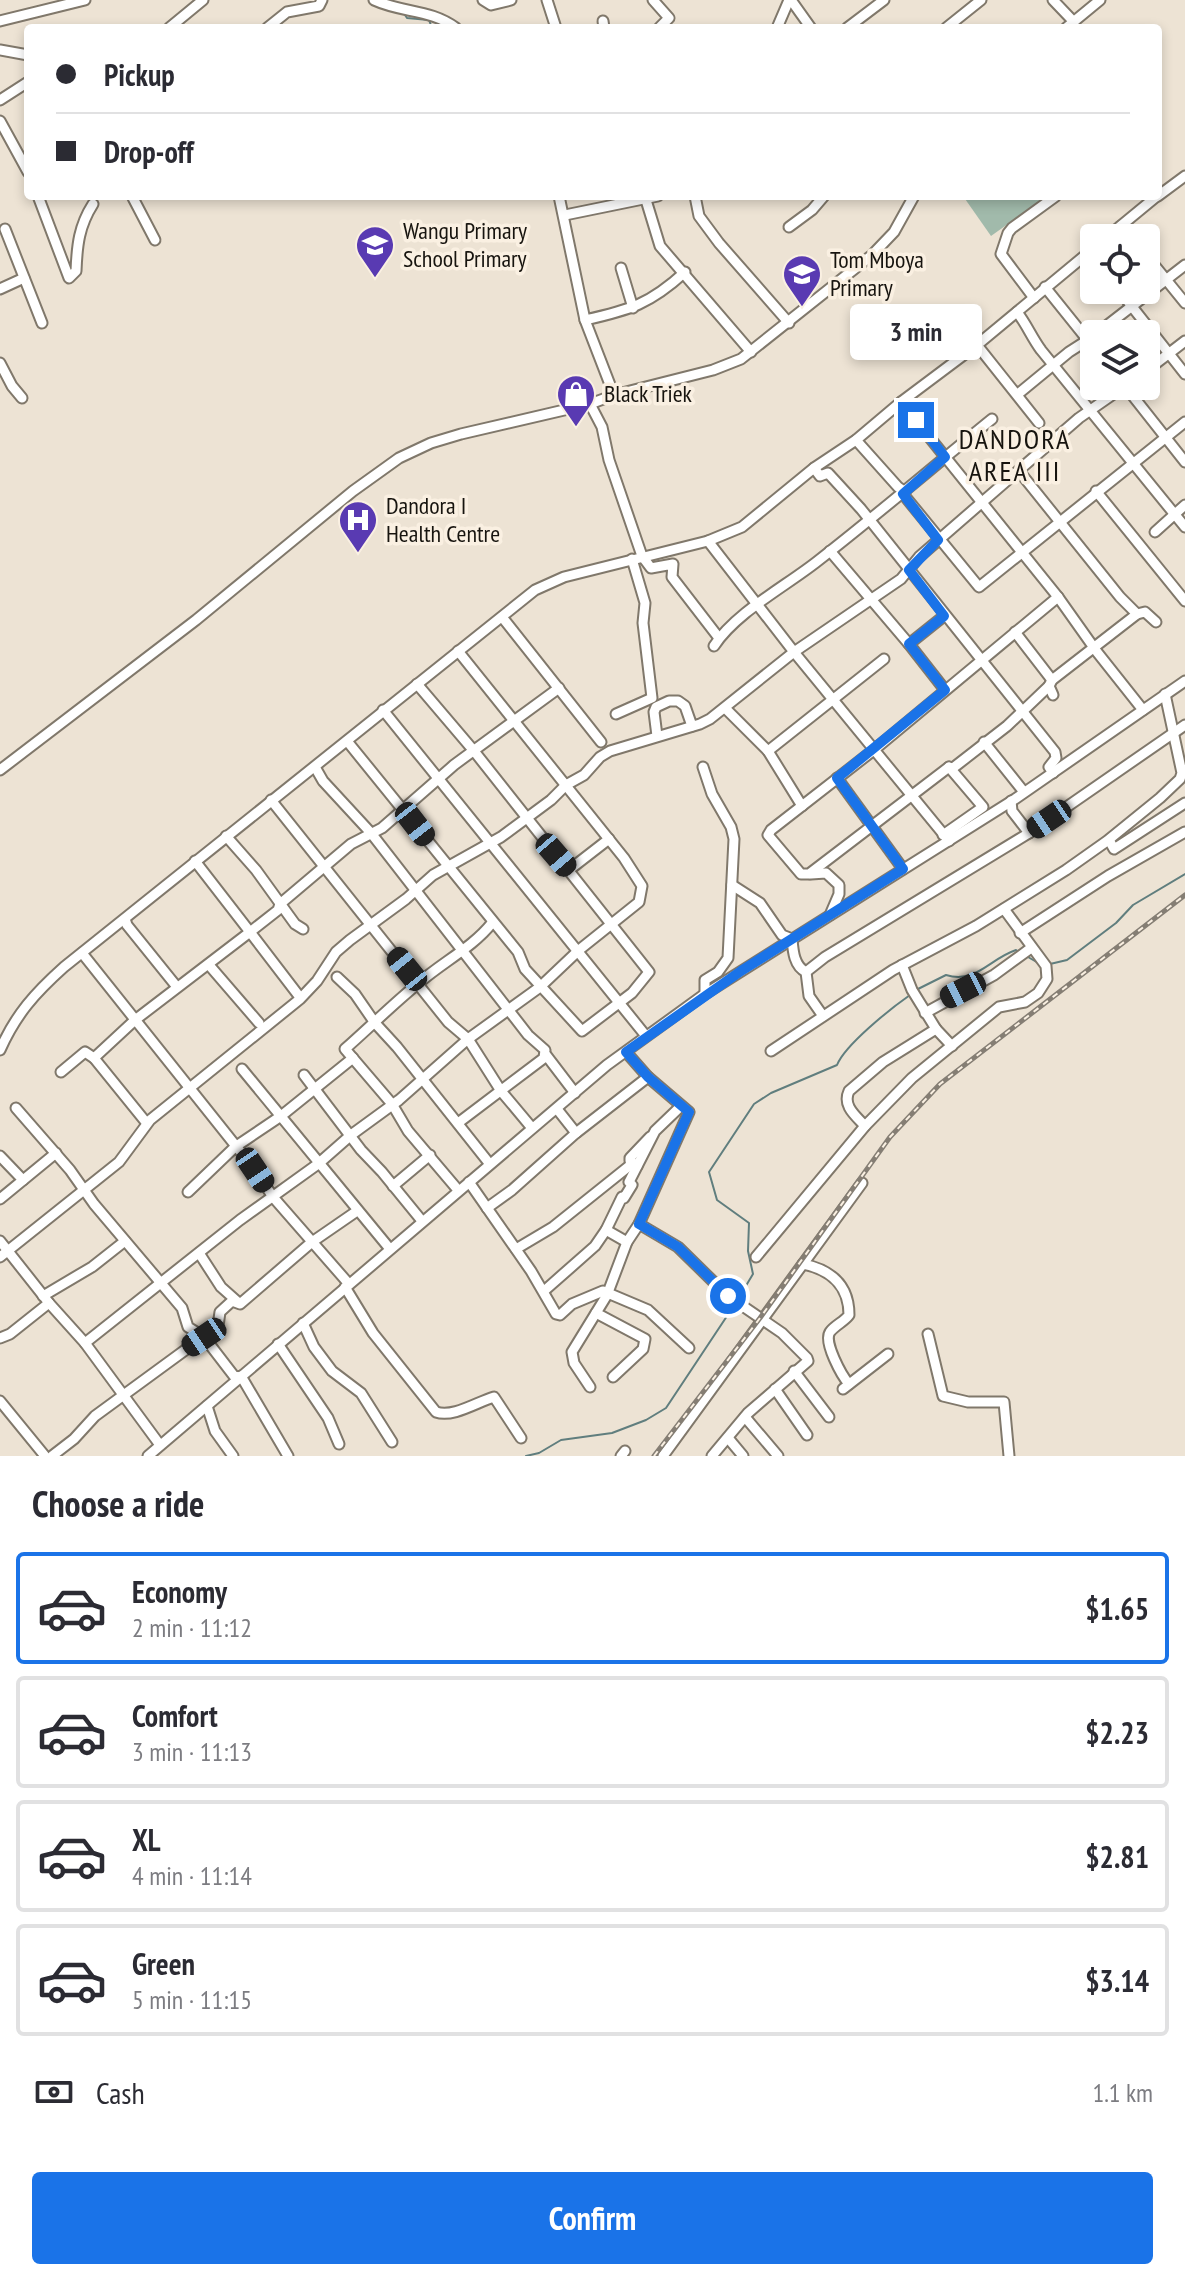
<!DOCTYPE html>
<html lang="en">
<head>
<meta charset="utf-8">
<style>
	:root { --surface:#fff; --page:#f7f7f7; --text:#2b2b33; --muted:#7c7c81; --line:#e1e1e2; --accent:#1a73e8 }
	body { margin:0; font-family:"PT Sans Narrow",sans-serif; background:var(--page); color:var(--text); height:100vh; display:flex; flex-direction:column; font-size:30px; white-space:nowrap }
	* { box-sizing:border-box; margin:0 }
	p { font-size:26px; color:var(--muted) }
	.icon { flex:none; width:44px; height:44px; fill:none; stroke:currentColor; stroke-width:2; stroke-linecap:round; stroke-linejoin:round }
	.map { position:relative; height:1456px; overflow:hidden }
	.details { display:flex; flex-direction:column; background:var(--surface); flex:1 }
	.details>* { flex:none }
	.hud { position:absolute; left:24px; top:24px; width:1138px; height:176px; border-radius:8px; box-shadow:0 4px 12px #0003; display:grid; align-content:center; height:176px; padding:0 32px; background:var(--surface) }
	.buttons { position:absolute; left:1080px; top:224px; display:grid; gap:16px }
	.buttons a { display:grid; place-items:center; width:80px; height:80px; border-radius:8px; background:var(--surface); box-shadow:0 4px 12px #0003; font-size:40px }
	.end { position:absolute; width:36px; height:36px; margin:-18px; border:10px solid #1a73e8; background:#fff; box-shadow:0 0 0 4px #fff }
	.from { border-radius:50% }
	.bubble { position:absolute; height:56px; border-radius:8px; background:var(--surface); box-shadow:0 4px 12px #0003; font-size:26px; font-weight:800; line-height:56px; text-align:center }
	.car { position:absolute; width:24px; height:48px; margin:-24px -12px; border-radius:10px; box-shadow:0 0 6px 2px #0007; background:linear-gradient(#222 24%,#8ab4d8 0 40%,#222 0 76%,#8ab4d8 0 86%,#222 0) }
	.hud b { display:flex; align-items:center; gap:28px; height:76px; font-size:30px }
	.hud b+b { border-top:2px solid var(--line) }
	.hud i { width:20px; height:20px; background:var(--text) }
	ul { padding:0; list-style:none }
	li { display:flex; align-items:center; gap:24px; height:112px; margin:0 16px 12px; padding:0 16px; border:4px solid var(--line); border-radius:8px }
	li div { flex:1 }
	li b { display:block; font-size:30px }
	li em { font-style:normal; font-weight:800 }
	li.selected { border-color:var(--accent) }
	li>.icon { width:72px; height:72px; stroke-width:1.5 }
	h2 { padding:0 32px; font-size:36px; line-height:96px }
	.pay { display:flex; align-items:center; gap:20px; height:88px; padding:0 32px; font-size:30px }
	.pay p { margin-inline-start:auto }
	.cta { display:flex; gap:16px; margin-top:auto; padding:16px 32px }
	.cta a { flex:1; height:92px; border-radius:8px; background:var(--accent); color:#fff; font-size:32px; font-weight:800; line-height:92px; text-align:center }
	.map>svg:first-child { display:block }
</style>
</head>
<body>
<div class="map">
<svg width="1185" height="1456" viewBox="0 0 1185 1456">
	<rect width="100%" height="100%" fill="#ede3d4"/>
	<polygon fill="#a1baab" points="963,196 1047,196 991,236"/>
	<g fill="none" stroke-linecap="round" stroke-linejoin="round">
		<g stroke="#607e7e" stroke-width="2">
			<polyline points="403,12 407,18 429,20 432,28"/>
			<polyline points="1028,957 1040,964"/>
			<polyline points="1050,964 1067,960 1116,923 1133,905 1185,874"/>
			<path d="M918,989L946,975C976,984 989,959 1016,950L1019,952"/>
			<path d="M738,1299L753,1274L748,1251L749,1223L717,1200L709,1172L754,1104L771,1093L837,1065C845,1045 890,1009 910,995"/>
			<polyline points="526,1456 539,1453 561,1440 612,1433 646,1420 666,1408 735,1304"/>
		</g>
		<defs>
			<g id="street">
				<path d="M374,0C402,13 431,9 456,28"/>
				<polyline points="483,0 491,5 511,0"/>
				<polyline points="547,0 556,28"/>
				<polyline points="653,0 669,18 659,28"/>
				<polyline points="791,0 811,28"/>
				<polyline points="1053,0 1074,22"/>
				<polyline points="0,21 85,0"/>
				<polyline points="603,21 604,28"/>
				<polyline points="169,28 203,0"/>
				<polyline points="267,28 287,12 319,6 322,0"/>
				<polyline points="777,28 789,0"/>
				<polyline points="847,28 884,0"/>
				<polyline points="946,28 981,0"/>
				<polyline points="1066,28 1100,0"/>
				<polyline points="0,50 28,55"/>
				<polyline points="0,100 28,82"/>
				<polyline points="0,121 28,172"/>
				<path d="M38,196L69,278L76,271C77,245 79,226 93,204"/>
				<polyline points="132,196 155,240"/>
				<polyline points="559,196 585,320 614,395"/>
				<polyline points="695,196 699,216 719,243 789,323"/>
				<polyline points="1158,196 1185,176"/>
				<polyline points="646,200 660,246 751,352"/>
				<polyline points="565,215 658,196"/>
				<polyline points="1121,226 1132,238"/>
				<polyline points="789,227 812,210 824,196"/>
				<polyline points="5,229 42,323"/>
				<polyline points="1106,238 1157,196"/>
				<polyline points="1146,255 1185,303"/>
				<polyline points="621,268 633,308"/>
				<polyline points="1045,287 1094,348"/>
				<polyline points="0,289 24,278"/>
				<polyline points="1119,290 1185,374"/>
				<polyline points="1034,298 1001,254 1008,233 1012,228 1056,196"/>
				<path d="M1017,312C1027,325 1032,338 1041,350L1185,527"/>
				<path d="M585,320C630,310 650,304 685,272"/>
				<polyline points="1096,334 1185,265"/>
				<polyline points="977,345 1039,423"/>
				<polyline points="0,363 12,386 22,398"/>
				<polyline points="1146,371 1185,341"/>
				<polyline points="1125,386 1185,462"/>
				<polyline points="1018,394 1069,352 1094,336"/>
				<polyline points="901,402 1058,597 1097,652 1143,710"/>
				<polyline points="590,404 602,427 609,460 642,556 651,568 673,564 672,577 719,638"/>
				<polyline points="856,440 898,487 905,492"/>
				<polyline points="814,468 820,476 828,473 861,509 1055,752 1056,758 1049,767 1053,773"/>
				<polyline points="1019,471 1120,597 1137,614"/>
				<polyline points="1096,491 1185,601"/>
				<polyline points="903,494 979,587 1185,422"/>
				<polyline points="1155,532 1185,505"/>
				<polyline points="708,541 794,652 949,841"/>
				<polyline points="830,551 909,644"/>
				<polyline points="944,616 909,644 945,690"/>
				<polyline points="502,617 601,742"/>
				<polyline points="1015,632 1052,680"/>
				<path d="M714,646C736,612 788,585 819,560C878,514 934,466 992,419"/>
				<polyline points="1049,686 1007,726 953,768 949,767 809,874 801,874 768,835 771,830 875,749 1058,597"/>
				<polyline points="1053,695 1049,686 1052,680 1137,614 1145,612 1156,622"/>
				<polyline points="725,708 768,751 802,806"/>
				<polyline points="383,710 646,1036"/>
				<polyline points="616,714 652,698 643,623 645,603 632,559"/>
				<polyline points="657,736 654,712 656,707 669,701 678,701 685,706 692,726"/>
				<polyline points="347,741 518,952 525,969 582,1031 632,993 649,972 474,751 417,684"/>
				<polyline points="984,742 1024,792"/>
				<polyline points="768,751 884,659"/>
				<polyline points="315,767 323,781 371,833 528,1035 545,1050 544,1058 458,1123"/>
				<polyline points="703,767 712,794 731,827 734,839 728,958 718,972 705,980 705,994"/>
				<polyline points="0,770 196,620 353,491 399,458 431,443 461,434 590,404 614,395 713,370 741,359 872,255 894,232 914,196"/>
				<polyline points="837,778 903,869"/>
				<polyline points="271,800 448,1022 468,1039 501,1091 532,1128"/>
				<polyline points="1011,801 1012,811 1029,833"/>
				<polyline points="943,835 983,807 949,767"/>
				<polyline points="226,836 256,870 295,924 303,929"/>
				<polyline points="1109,840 1114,849 1185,803"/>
				<polyline points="569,870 609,839"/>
				<polyline points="811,874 826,873 839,885 839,894 830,915"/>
				<path d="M732,885L760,903L782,935L792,939C793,951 794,966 806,972"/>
				<polyline points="125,919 127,925 177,987"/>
				<polyline points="1020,933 1108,876 1185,832"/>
				<polyline points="82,953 255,1170 273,1197 349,1284"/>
				<polyline points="209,965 259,1023"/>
				<polyline points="337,977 355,994 375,1023 397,1047 489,1163"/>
				<polyline points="299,996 250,932 278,910 280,904 351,844 382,828 454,765 559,688"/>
				<polyline points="925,1013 994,975 1031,948"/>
				<polyline points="823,1016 809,996 806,972 825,957 1029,833 1185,725"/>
				<polyline points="936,1029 952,1046"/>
				<path d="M0,1050C16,1014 35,993 64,967L535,590L564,577L708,541L742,527L814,468L856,440L901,402L977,345L1094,248"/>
				<polyline points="771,1051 893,970 976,926 1066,870 1107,841 1160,798 1180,779 1182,773 1165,694"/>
				<polyline points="546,1055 575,1093"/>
				<polyline points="94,1058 145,1121"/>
				<polyline points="242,1069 390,1249"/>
				<polyline points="61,1072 85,1052 94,1058 135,1020 250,932 195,861"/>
				<polyline points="304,1075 361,1150 382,1172 422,1221"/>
				<polyline points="16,1108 70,1170 94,1204 182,1308 188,1327 204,1337 234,1376 239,1377"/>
				<polyline points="557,1109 576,1133"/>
				<path d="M865,1126C856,1116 842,1106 849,1091L883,1062L936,1029L912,990L902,965"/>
				<polyline points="0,1156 23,1180"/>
				<polyline points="637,1166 630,1161 630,1158 650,1137"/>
				<polyline points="469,1182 531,1271 556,1314 560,1315 572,1304 603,1291 648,1310 689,1348"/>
				<polyline points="393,1186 430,1155"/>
				<path d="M458,1190L408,1131L392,1104L345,1049C370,1027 394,1003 420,982C443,962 473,947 492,923"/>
				<polyline points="188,1192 235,1147 281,1116 353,1058"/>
				<polyline points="0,1199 56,1153"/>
				<polyline points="487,1208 512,1190 576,1133 648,1077"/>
				<polyline points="639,1224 678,1247 728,1296 782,1333 807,1358 808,1361 748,1413 712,1456"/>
				<polyline points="606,1230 627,1242"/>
				<polyline points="0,1241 49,1303 85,1343 160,1445"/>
				<polyline points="516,1249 553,1227 633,1163"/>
				<polyline points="199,1253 221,1287 239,1303"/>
				<polyline points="0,1257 119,1162 150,1120 300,999 317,981 336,952 350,940 406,899 433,875 501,837 551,800 566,785 584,775 600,757 610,751 700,724 710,719 794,652 901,579 919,557 1079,418 1125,386"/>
				<polyline points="756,1257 865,1126 912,1078 999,1007 1025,1002 1038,993 1047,979 1046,966 1004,909"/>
				<path d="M803,1264C831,1270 849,1285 849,1315C844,1322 835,1325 830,1332C823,1342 842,1376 849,1384"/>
				<path d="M345,1287L373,1333L436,1412C453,1418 477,1402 494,1397L521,1438"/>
				<polyline points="544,1291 595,1246 606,1230 622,1197 624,1198 632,1185 629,1182 655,1131 680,1107"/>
				<polyline points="43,1296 92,1267 125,1241"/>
				<polyline points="596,1313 645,1339 643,1349 613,1377"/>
				<polyline points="303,1323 314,1347 332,1371 361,1393 392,1442"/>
				<polyline points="928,1334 943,1396 968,1402 1004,1402 1009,1456"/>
				<polyline points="0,1338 10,1334 49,1303"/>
				<polyline points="85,1343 240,1220 318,1164 351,1135 399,1100 468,1039 540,987 579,950 639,902 642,886 624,858 458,651"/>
				<polyline points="278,1344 328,1418 339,1444"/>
				<polyline points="794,1371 829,1417"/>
				<polyline points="241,1376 288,1456"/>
				<polyline points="590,1387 574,1363 572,1352 607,1295 627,1242 639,1224 689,1112 648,1077 626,1052"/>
				<polyline points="775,1389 807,1435"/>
				<polyline points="843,1389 888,1354"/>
				<polyline points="0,1401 45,1456"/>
				<polyline points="207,1406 215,1431 233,1456"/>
				<polyline points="745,1417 778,1456"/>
				<polyline points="728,1438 743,1456"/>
				<polyline points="52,1456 74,1439 95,1416 218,1326 220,1312 232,1301 240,1304 312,1242 357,1211"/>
				<polyline points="148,1456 607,1065 705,994 1015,799 1185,681"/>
				<polyline points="621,1456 625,1451"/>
				<polyline points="663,1456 862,1183"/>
			</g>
		</defs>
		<use href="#street" stroke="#80786b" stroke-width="13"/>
		<use href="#street" stroke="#fff" stroke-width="9"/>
		<defs>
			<polyline id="rail" points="654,1456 760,1318 890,1137 940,1084 1185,895"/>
		</defs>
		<use href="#rail" stroke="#857e74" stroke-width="5"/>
		<use href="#rail" stroke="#faf0e2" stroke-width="2" stroke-dasharray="6" stroke-linecap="butt"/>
	</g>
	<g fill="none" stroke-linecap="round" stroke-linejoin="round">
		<polyline stroke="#1a73e8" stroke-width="10" points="728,1296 678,1247 639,1224 689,1112 648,1077 626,1052 741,971 903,869 837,778 945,690 909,644 944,616 909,570 938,540 903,494 945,457 916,420"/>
	</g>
	<defs>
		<symbol id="school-pin" viewBox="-11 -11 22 30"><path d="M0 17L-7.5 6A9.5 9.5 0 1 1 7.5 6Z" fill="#593ab2" stroke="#faf0e2"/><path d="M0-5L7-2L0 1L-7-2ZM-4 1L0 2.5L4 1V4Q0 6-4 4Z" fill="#fff"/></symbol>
		<symbol id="shop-pin" viewBox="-11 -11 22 30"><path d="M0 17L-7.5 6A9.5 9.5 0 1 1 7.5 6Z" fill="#593ab2" stroke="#faf0e2"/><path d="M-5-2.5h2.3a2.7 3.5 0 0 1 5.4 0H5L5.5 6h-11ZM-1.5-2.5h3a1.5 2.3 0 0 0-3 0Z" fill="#fff"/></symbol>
		<symbol id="hospital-pin" viewBox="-11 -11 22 30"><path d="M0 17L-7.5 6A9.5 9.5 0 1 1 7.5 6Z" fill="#593ab2" stroke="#faf0e2"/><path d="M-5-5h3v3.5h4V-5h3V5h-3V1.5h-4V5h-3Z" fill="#fff"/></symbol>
	</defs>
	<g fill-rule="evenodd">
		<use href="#school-pin" x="353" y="223" width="44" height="60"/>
		<use href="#school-pin" x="780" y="252" width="44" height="60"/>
		<use href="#shop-pin" x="554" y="372" width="44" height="60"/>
		<use href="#hospital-pin" x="336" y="498" width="44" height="60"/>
	</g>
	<g text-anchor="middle" stroke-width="7" stroke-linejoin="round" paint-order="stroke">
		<g font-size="24" fill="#17140f" stroke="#faf0e2" text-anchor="start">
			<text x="403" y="239">Wangu Primary<tspan x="403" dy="28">School Primary</tspan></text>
			<text x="830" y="268">Tom Mboya<tspan x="830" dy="28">Primary</tspan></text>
			<text x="604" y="402">Black Triek</text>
			<text x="386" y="514">Dandora I<tspan x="386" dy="28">Health Centre</tspan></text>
		</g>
		<g font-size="28" letter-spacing="2" fill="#17140f" stroke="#faf0e2">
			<text x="1015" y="449">DANDORA<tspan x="1015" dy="32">AREA III</tspan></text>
		</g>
	</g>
</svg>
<div class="buttons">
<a><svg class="icon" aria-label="locate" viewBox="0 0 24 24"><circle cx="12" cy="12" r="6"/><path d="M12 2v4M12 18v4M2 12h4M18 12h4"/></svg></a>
<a><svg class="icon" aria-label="layers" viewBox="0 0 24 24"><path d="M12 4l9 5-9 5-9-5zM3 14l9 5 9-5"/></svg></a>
</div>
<i class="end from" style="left:728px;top:1296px"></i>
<i class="end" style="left:916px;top:420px"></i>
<div class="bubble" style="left:850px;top:304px;width:132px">3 min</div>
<i class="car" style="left:1049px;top:819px;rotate:236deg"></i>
<i class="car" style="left:415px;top:824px;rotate:142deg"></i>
<i class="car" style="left:556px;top:855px;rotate:139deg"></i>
<i class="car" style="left:407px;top:969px;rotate:321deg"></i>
<i class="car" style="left:963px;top:990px;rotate:243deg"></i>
<i class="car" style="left:255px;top:1170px;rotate:146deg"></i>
<i class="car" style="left:204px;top:1337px;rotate:236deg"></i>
<div class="hud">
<b><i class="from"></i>Pickup</b>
<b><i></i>Drop-off</b>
</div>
</div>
<section class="details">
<h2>Choose a ride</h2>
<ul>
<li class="selected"><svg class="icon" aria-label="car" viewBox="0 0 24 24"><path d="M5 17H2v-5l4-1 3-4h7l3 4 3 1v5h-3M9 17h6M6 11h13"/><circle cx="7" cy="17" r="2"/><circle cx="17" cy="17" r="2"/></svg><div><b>Economy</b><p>2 min · 11:12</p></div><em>$1.65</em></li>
<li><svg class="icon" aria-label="car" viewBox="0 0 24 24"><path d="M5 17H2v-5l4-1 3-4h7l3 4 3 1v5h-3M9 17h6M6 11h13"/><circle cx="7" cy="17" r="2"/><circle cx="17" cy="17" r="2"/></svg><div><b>Comfort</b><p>3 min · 11:13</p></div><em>$2.23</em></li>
<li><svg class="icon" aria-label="car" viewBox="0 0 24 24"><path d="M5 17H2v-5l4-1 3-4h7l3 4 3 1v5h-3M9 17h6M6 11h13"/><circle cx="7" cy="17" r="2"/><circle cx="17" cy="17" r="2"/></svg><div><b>XL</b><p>4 min · 11:14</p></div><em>$2.81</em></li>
<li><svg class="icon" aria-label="car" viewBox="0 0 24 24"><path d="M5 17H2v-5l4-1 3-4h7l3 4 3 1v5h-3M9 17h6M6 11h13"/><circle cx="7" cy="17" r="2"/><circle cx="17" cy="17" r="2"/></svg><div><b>Green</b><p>5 min · 11:15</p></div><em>$3.14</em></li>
</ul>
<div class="pay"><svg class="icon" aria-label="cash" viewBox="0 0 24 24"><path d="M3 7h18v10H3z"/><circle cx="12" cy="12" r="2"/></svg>Cash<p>1.1 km</p></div>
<div class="cta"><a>Confirm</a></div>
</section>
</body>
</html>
